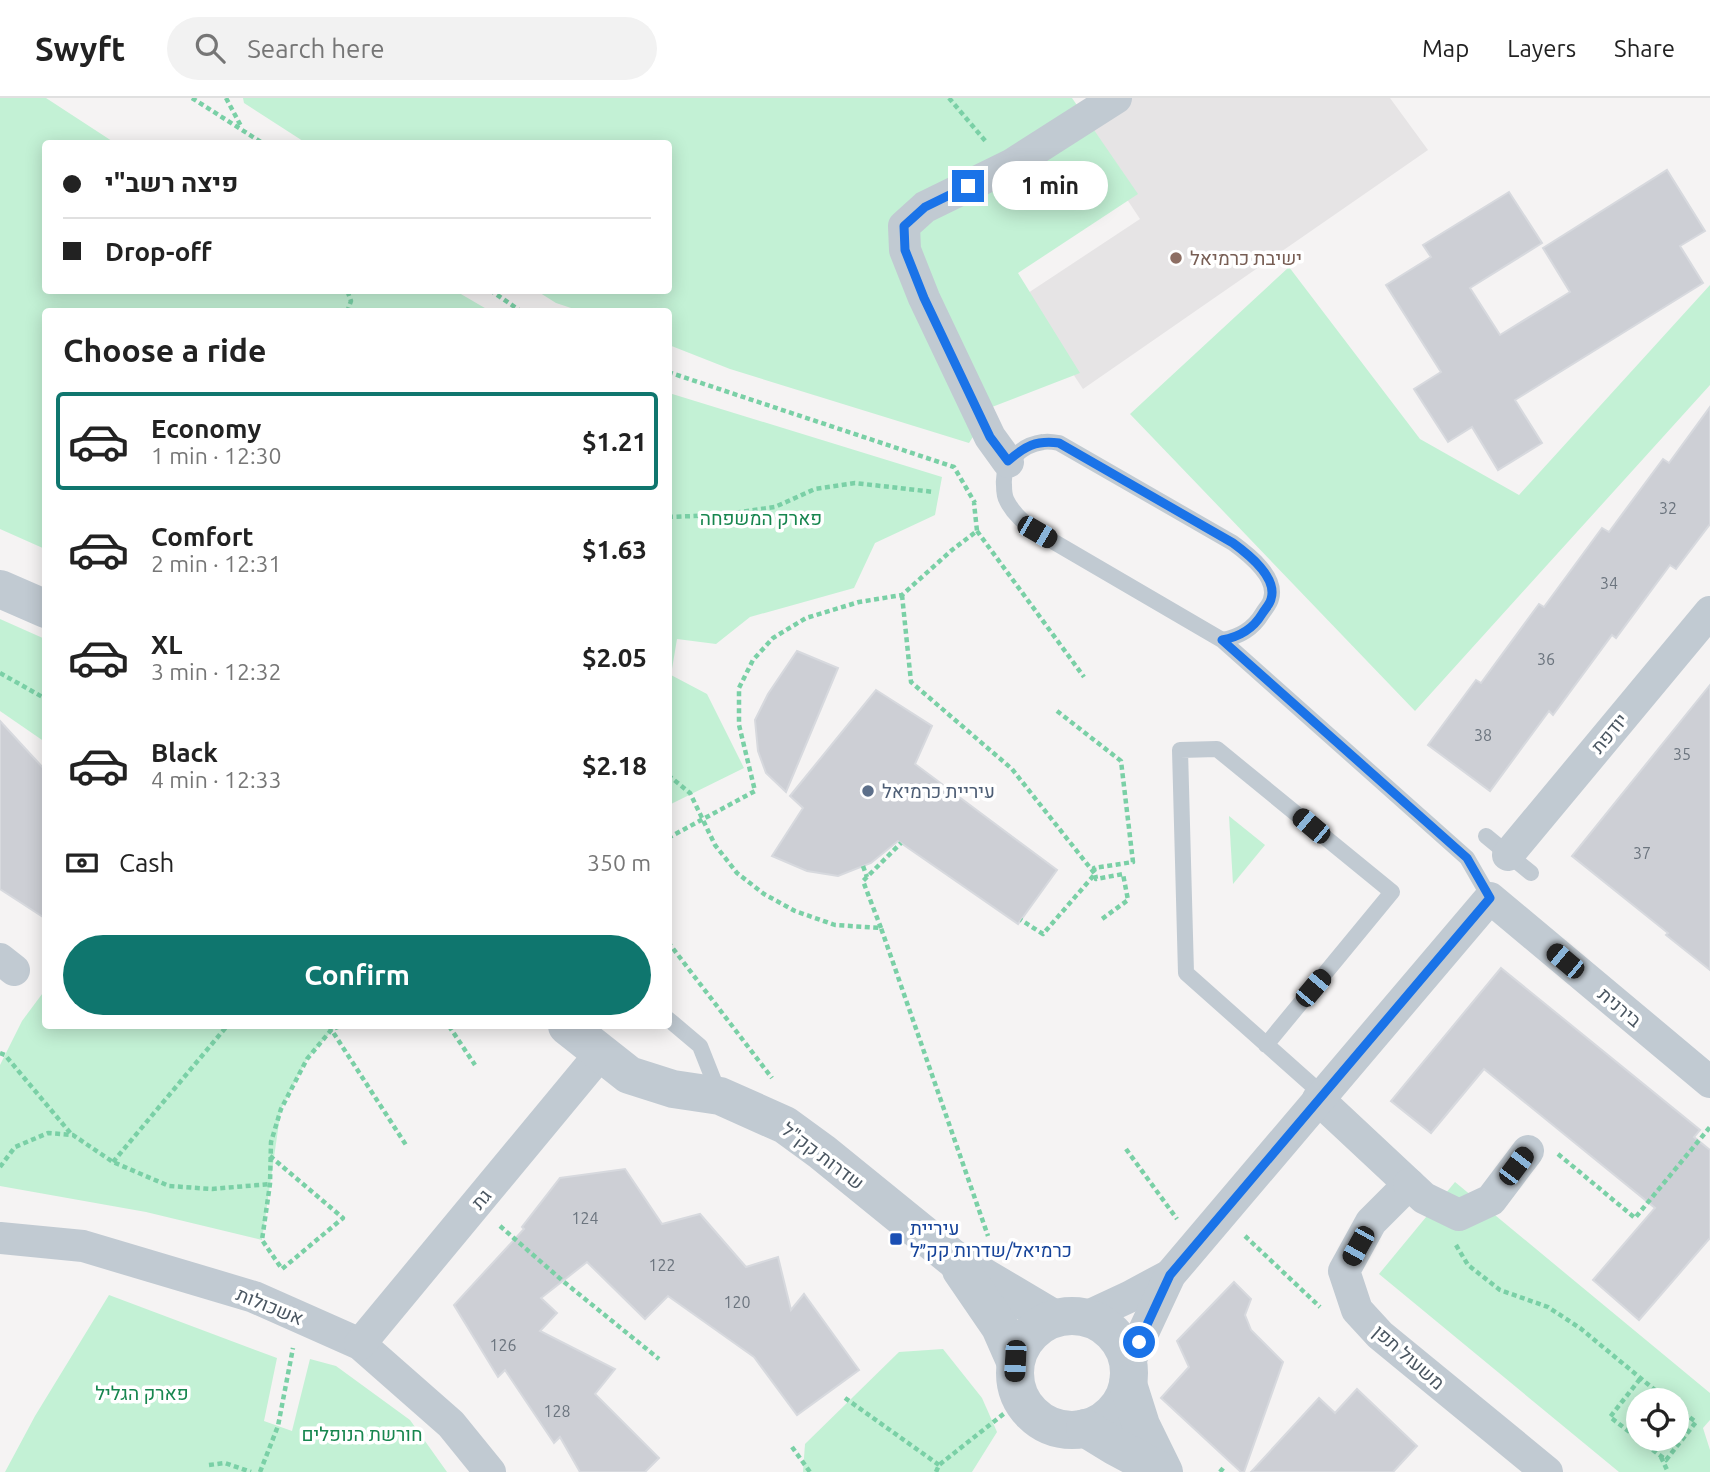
<!DOCTYPE html>
<html lang="en">
<head>
<meta charset="utf-8">
<style>
	:root { --surface:#fff; --page:#f2f2f2; --text:#222; --muted:#767676; --line:#e0e0e0; --accent:#0f766e }
	body { margin:0; font-family:Ubuntu,Heebo,sans-serif; background:var(--page); color:var(--text); height:100vh; display:flex; flex-direction:column; font-size:26px; white-space:nowrap }
	* { box-sizing:border-box; margin:0 }
	p { font-size:23px; color:var(--muted) }
	.icon { flex:none; width:38px; height:38px; fill:none; stroke:currentColor; stroke-width:2; stroke-linecap:round; stroke-linejoin:round }
	.map { position:relative; flex:1; overflow:hidden }
	.details { position:absolute; left:42px; top:210px; width:630px; height:721px; display:flex; flex-direction:column; background:var(--surface); border-radius:7px; box-shadow:0 4px 18px #0003 }
	.details>* { flex:none }
	.top-card { position:absolute; left:42px; top:42px; width:630px; height:154px; border-radius:7px; box-shadow:0 4px 18px #0003; display:grid; align-content:center; height:154px; padding:0 21px; background:var(--surface) }
	.buttons { position:absolute; left:1626px; top:1290px; display:grid; gap:14px }
	.buttons a { display:grid; place-items:center; width:63px; height:63px; border-radius:50%; background:var(--surface); box-shadow:0 4px 18px #0003; font-size:35px }
	.end { position:absolute; width:32px; height:32px; margin:-16px; border:9px solid #1a73e8; background:#fff; box-shadow:0 0 0 4px #fff }
	.from { border-radius:50% }
	.bubble { position:absolute; height:49px; border-radius:24px; background:var(--surface); box-shadow:0 4px 18px #0003; font-size:23px; font-weight:600; line-height:49px; text-align:center }
	.car { position:absolute; width:21px; height:42px; margin:-21px -10px; border-radius:9px; box-shadow:0 0 5px 2px #0007; background:linear-gradient(#222 24%,#8ab4d8 0 40%,#222 0 76%,#8ab4d8 0 86%,#222 0) }
	.top-card b { display:flex; align-items:center; gap:24px; height:66px; font-size:26px }
	.top-card b+b { border-top:2px solid var(--line) }
	.top-card i { width:18px; height:18px; background:var(--text) }
	ul { padding:0; list-style:none }
	li { display:flex; align-items:center; gap:21px; height:98px; margin:0 14px 10px; padding:0 7px; border:4px solid transparent; border-radius:7px }
	li div { flex:1 }
	li b { display:block; font-size:26px }
	li em { font-style:normal; font-weight:600 }
	li.on { border-color:var(--accent) }
	li>.icon { width:63px; height:63px; stroke-width:1.5 }
	h2 { padding:0 21px; font-size:32px; line-height:84px }
	.pay { display:flex; align-items:center; gap:18px; height:77px; padding:0 21px; font-size:26px }
	.pay p { margin-inline-start:auto }
	.action { display:flex; gap:14px; margin-top:auto; padding:14px 21px }
	.action a { flex:1; height:80px; border-radius:42px; background:var(--accent); color:#fff; font-size:28px; font-weight:600; line-height:80px; text-align:center }
	header { display:flex; align-items:center; gap:42px; box-sizing:border-box; height:98px; padding:0 35px; background:var(--surface); border-bottom:2px solid var(--line) }
	header strong { font-size:33px }
	nav { display:flex; gap:38px; margin-inline-start:auto; font-size:24px }
	.search { width:490px; height:63px; background:var(--page); display:flex; align-items:center; gap:18px; box-sizing:border-box; padding:0 24px; border-radius:38px; color:var(--muted); font-size:26px }
	.map>svg:first-child { display:block }
</style>
</head>
<body>
<header>
<strong>Swyft</strong>
<div class="search"><svg class="icon" aria-label="search" viewBox="0 0 24 24"><circle cx="10" cy="10" r="6"/><path d="M15 15l6 6"/></svg>Search here</div>
<nav><a>Map</a><a>Layers</a><a>Share</a></nav>
</header>
<div class="map">
<svg width="1710" height="1374" viewBox="0 0 1710 1374">
	<rect width="100%" height="100%" fill="#f5f3f3"/>
	<polygon fill="#e6e4e5" points="1100,0 1390,0 1428,52 1083,291 1022,199 1140,121 1072,18"/>
	<g fill="#c3f1d5" fill-rule="evenodd">
		<polygon points="0,0 46,0 115,45 46,46 46,192 454,192 490,213 46,214 45,451 0,431"/>
		<polygon points="243,0 1072,0 1138,96 1018,175 1080,275 992,309 969,345 730,271 669,247 668,214 580,213 556,205 537,193 668,192 668,46 306,45 244,5"/>
		<polygon points="1289,169 1420,341 1519,397 1710,187 1710,287 1415,613 1130,316"/>
		<polygon points="669,295 942,379 935,417 875,445 854,490 750,519 716,546 677,541 671,577 707,596 744,670 669,707"/>
		<polygon points="0,521 45,541 45,644 0,613"/>
		<polygon points="1229,718 1265,747 1233,786"/>
		<polygon points="45,892 46,928 336,928 307,961 281,1011 262,1142 146,1114 0,1088 0,967 22,923"/>
		<path d="M1455,1084L1710,1295V1322L1703,1330L1710,1352V1374H1619L1379,1176ZM1638,1302H1676V1340H1638Z"/>
		<polygon points="109,1197 277,1260 264,1323 292,1333 310,1261 336,1268 410,1322 447,1374 5,1374 35,1318"/>
		<polygon points="943,1251 982,1300 997,1334 972,1374 803,1374 805,1346 899,1254"/>
	</g>
	<g fill="#cdcfd5" stroke="#d7d9de" stroke-width="2">
		<polygon points="1667,72 1705,133 1680,148 1703,185 1515,302 1542,345 1498,372 1472,329 1448,344 1414,291 1441,274 1386,187 1431,159 1423,147 1509,94 1542,145 1470,190 1500,237 1570,194 1543,150"/>
		<polygon points="1710,309 1710,426 1676,471 1670,467 1616,540 1612,537 1553,617 1549,613 1490,693 1428,647 1476,582 1481,585 1539,506 1544,509 1602,430 1609,434 1663,361 1669,365"/>
		<polygon points="797,553 838,570 786,694 766,675 758,653 755,622 768,596"/>
		<polygon points="1710,587 1710,872 1666,837 1668,835 1572,758"/>
		<polygon points="876,592 932,628 915,666 1057,772 1018,826 898,743 871,765 838,778 807,773 772,758 803,710 790,698"/>
		<polygon points="0,623 46,673 46,821 0,791"/>
		<polygon points="1501,870 1700,1032 1694,1039 1710,1052 1710,1140 1639,1222 1593,1182 1655,1110 1484,971 1431,1035 1391,1003"/>
		<polygon points="625,1071 662,1126 700,1116 746,1169 778,1159 791,1212 804,1196 859,1272 797,1317 754,1259 668,1198 645,1221 587,1164 541,1200 557,1215 540,1233 615,1271 595,1296 659,1360 645,1374 580,1374 560,1339 554,1345 505,1272 498,1279 454,1207 524,1131 522,1129 560,1080"/>
		<polygon points="1234,1184 1251,1201 1245,1217 1251,1232 1283,1264 1244,1374 1241,1374 1161,1300 1189,1269 1177,1243"/>
		<polygon points="1357,1291 1417,1348 1393,1374 1251,1374 1319,1300 1335,1315"/>
	</g>
	<g fill="none" stroke-linecap="round" stroke-linejoin="round">
		<g stroke="#7ad0a6" stroke-width="4.5" stroke-dasharray="5 3.5" stroke-linecap="butt">
			<polyline points="192,0 264,46"/>
			<polyline points="226,0 242,30"/>
			<polyline points="949,0 987,45"/>
			<polyline points="490,192 522,214"/>
			<polyline points="347,214 351,203 347,192"/>
			<polyline points="668,274 954,369 975,405"/>
			<polyline points="668,419 721,417 775,409 815,391 855,385 934,394"/>
			<polyline points="977,433 1084,579"/>
			<polyline points="902,497 911,584 1012,671 1095,776 1043,836 1021,822"/>
			<polyline points="0,575 46,601"/>
			<polyline points="1057,613 1121,663 1133,764 1094,770 1096,781 1123,776 1128,802 1102,821"/>
			<polyline points="668,677 690,695 715,747 737,775 764,796 795,813 835,827 881,830 988,1138"/>
			<polyline points="668,740 755,693 739,627 739,590 753,562 773,540 806,520 859,504 902,497 952,452 977,433 974,405"/>
			<polyline points="863,768 867,779"/>
			<polyline points="881,830 863,783 901,745"/>
			<polyline points="668,844 772,980"/>
			<polyline points="329,928 406,1047"/>
			<polyline points="449,928 475,967"/>
			<polyline points="0,955 5,957 72,1037"/>
			<polyline points="1126,1051 1177,1121"/>
			<polyline points="1558,1056 1635,1120 1710,1029"/>
			<polyline points="270,1058 343,1120 282,1171 262,1142 270,1086 271,1044 281,1011 307,961 332,931 341,928"/>
			<polyline points="113,1064 227,928"/>
			<polyline points="0,1069 15,1049 48,1035 73,1037 113,1064 169,1088 212,1091 270,1086"/>
			<polyline points="500,1128 564,1184 659,1261"/>
			<polyline points="1245,1138 1320,1209"/>
			<polyline points="1456,1147 1468,1167 1500,1192 1548,1209 1580,1230 1667,1302"/>
			<polyline points="1640,1281 1610,1319 1666,1362 1696,1324 1676,1309"/>
			<polyline points="845,1300 939,1367"/>
			<polyline points="792,1349 810,1374"/>
			<polyline points="1661,1359 1668,1374"/>
			<polyline points="209,1367 225,1365 251,1374"/>
			<polyline points="260,1374 278,1328 293,1250"/>
			<polyline points="936,1374 939,1367 1006,1314"/>
			<polyline points="1220,1374 1224,1369"/>
		</g>
		<g stroke="#c1cad2" stroke-width="16">
			<path d="M1222,542C1239,539 1253,531 1262,516C1265,511 1270,506 1271,501C1278,479 1248,456 1233,445L1059,345C1054,344 1048,343 1043,344C1021,347 1002,365 1004,387C1004,393 1004,398 1007,403C1014,417 1025,425 1037,434L1222,542L1467,760L1490,800"/>
			<polyline points="1486,738 1531,775"/>
			<polyline points="668,921 700,948 719,996"/>
			<polyline points="1266,947 1392,794 1217,651 1180,652 1186,875 1322,996"/>
		</g>
		<g stroke="#c1cad2" stroke-width="32">
			<polyline points="1008,364 990,339 924,200 905,152 904,128 925,109 1011,67 1116,0"/>
			<polyline points="1508,757 1710,514"/>
			<polyline points="0,861 14,872"/>
			<polyline points="1318,1001 1409,1086 1371,1124 1344,1173 1357,1212 1380,1237 1547,1374"/>
			<polyline points="1409,1086 1424,1100 1459,1117 1491,1102 1528,1053"/>
			<polyline points="0,1140 83,1148 254,1199 360,1246 451,1326 490,1374"/>
			<polyline points="1086,1219 1129,1199 1170,1177"/>
			<polyline points="360,1246 601,955"/>
			<polyline points="1128,1267 1170,1177 1490,800 1710,984"/>
		</g>
		<g stroke="#c1cad2" stroke-width="38">
			<polyline points="0,491 46,511"/>
			<polyline points="567,928 629,977 673,991 720,998 785,1027 822,1054 955,1162 1053,1220"/>
			<polyline points="961,1172 1000,1229 1015,1263"/>
			<circle cx="1072" cy="1275" r="57"/>
			<polyline points="1128,1286 1141,1327 1164,1374"/>
			<polyline points="1085,1330 1116,1349 1163,1374"/>
		</g>
	</g>
	<g fill="none" stroke-linecap="round" stroke-linejoin="round">
		<path stroke="#1a73e8" stroke-width="9" d="M968,88L925,109L904,128L905,152L924,200L990,339L1008,363C1025,348 1036,342 1059,345L1233,445C1248,456 1278,479 1271,501C1270,506 1265,511 1262,516C1253,531 1239,539 1222,542L1467,760L1490,800L1170,1177L1139,1244"/>
	</g>
	<circle fill="#8d6e63" stroke="#fff" stroke-width="2.5" cx="1176" cy="160" r="7"/>
	<circle fill="#5c6f8a" stroke="#fff" stroke-width="2.5" cx="868" cy="693" r="7"/>
	<rect fill="#1a4fb4" stroke="#fff" stroke-width="2.5" x="889" y="1134" width="14" height="14" rx="3.5"/>
	<g text-anchor="middle" stroke-width="7" stroke-linejoin="round" paint-order="stroke">
		<g font-size="16" fill="#6b747e">
			<text x="1668" y="416">32</text>
			<text x="1609" y="491">34</text>
			<text x="1546" y="567">36</text>
			<text x="1483" y="643">38</text>
			<text x="1682" y="662">35</text>
			<text x="1642" y="761">37</text>
			<text x="585" y="1126">124</text>
			<text x="662" y="1173">122</text>
			<text x="737" y="1210">120</text>
			<text x="503" y="1253">126</text>
			<text x="557" y="1319">128</text>
		</g>
		<g font-size="19" fill="#785e54" stroke="#fff" text-anchor="start">
			<text x="1190" y="167">ישיבת כרמיאל</text>
		</g>
		<g font-size="19" fill="#17864f" stroke="#fff">
			<text x="761" y="427">פארק המשפחה</text>
			<text x="142" y="1302">פארק הגליל</text>
			<text x="362" y="1343">חורשת הנופלים</text>
		</g>
		<g font-size="19" fill="#4a5661" stroke="#fff">
			<text transform="translate(1609 635) rotate(-50)" y="7">יודפת</text>
			<text transform="translate(1620 909) rotate(40)" y="7">בירנית</text>
			<text transform="translate(823 1058) rotate(37)" y="7">שדרות קק"ל</text>
			<text transform="translate(481 1101) rotate(-50)" y="7">גת</text>
			<text transform="translate(270 1208) rotate(22)" y="7">אשכולות</text>
			<text transform="translate(1409 1259) rotate(41)" y="7">משעול תפן</text>
		</g>
		<g font-size="19" fill="#4e5e75" stroke="#fff" text-anchor="start">
			<text x="882" y="700">עיריית כרמיאל</text>
		</g>
		<g font-size="19" fill="#164399" stroke="#fff" text-anchor="start">
			<text x="910" y="1137">עיריית<tspan x="910" dy="22">כרמיאל/שדרות קק״ל</tspan></text>
		</g>
	</g>
</svg>
<div class="buttons">
<a><svg class="icon" aria-label="locate" viewBox="0 0 24 24"><circle cx="12" cy="12" r="6"/><path d="M12 2v4M12 18v4M2 12h4M18 12h4"/></svg></a>
</div>
<i class="end from" style="left:1139px;top:1244px"></i>
<i class="end" style="left:968px;top:88px"></i>
<div class="bubble" style="left:992px;top:63px;width:116px">1 min</div>
<i class="car" style="left:1037px;top:434px;rotate:120deg"></i>
<i class="car" style="left:1311px;top:728px;rotate:310deg"></i>
<i class="car" style="left:1565px;top:863px;rotate:310deg"></i>
<i class="car" style="left:1313px;top:890px;rotate:40deg"></i>
<i class="car" style="left:1516px;top:1068px;rotate:37deg"></i>
<i class="car" style="left:1358px;top:1148px;rotate:209deg"></i>
<i class="car" style="left:1015px;top:1263px;rotate:183deg"></i>
<div class="top-card">
<b><i class="from"></i>פיצה רשב&quot;י</b>
<b><i></i>Drop-off</b>
</div>
<section class="details">
<h2>Choose a ride</h2>
<ul>
<li class="on"><svg class="icon" aria-label="car" viewBox="0 0 24 24"><path d="M5 17H2v-5l4-1 3-4h7l3 4 3 1v5h-3M9 17h6M6 11h13"/><circle cx="7" cy="17" r="2"/><circle cx="17" cy="17" r="2"/></svg><div><b>Economy</b><p>1 min · 12:30</p></div><em>$1.21</em></li>
<li><svg class="icon" aria-label="car" viewBox="0 0 24 24"><path d="M5 17H2v-5l4-1 3-4h7l3 4 3 1v5h-3M9 17h6M6 11h13"/><circle cx="7" cy="17" r="2"/><circle cx="17" cy="17" r="2"/></svg><div><b>Comfort</b><p>2 min · 12:31</p></div><em>$1.63</em></li>
<li><svg class="icon" aria-label="car" viewBox="0 0 24 24"><path d="M5 17H2v-5l4-1 3-4h7l3 4 3 1v5h-3M9 17h6M6 11h13"/><circle cx="7" cy="17" r="2"/><circle cx="17" cy="17" r="2"/></svg><div><b>XL</b><p>3 min · 12:32</p></div><em>$2.05</em></li>
<li><svg class="icon" aria-label="car" viewBox="0 0 24 24"><path d="M5 17H2v-5l4-1 3-4h7l3 4 3 1v5h-3M9 17h6M6 11h13"/><circle cx="7" cy="17" r="2"/><circle cx="17" cy="17" r="2"/></svg><div><b>Black</b><p>4 min · 12:33</p></div><em>$2.18</em></li>
</ul>
<div class="pay"><svg class="icon" aria-label="cash" viewBox="0 0 24 24"><path d="M3 7h18v10H3z"/><circle cx="12" cy="12" r="2"/></svg>Cash<p>350 m</p></div>
<div class="action"><a>Confirm</a></div>
</section>
</div>
</body>
</html>
